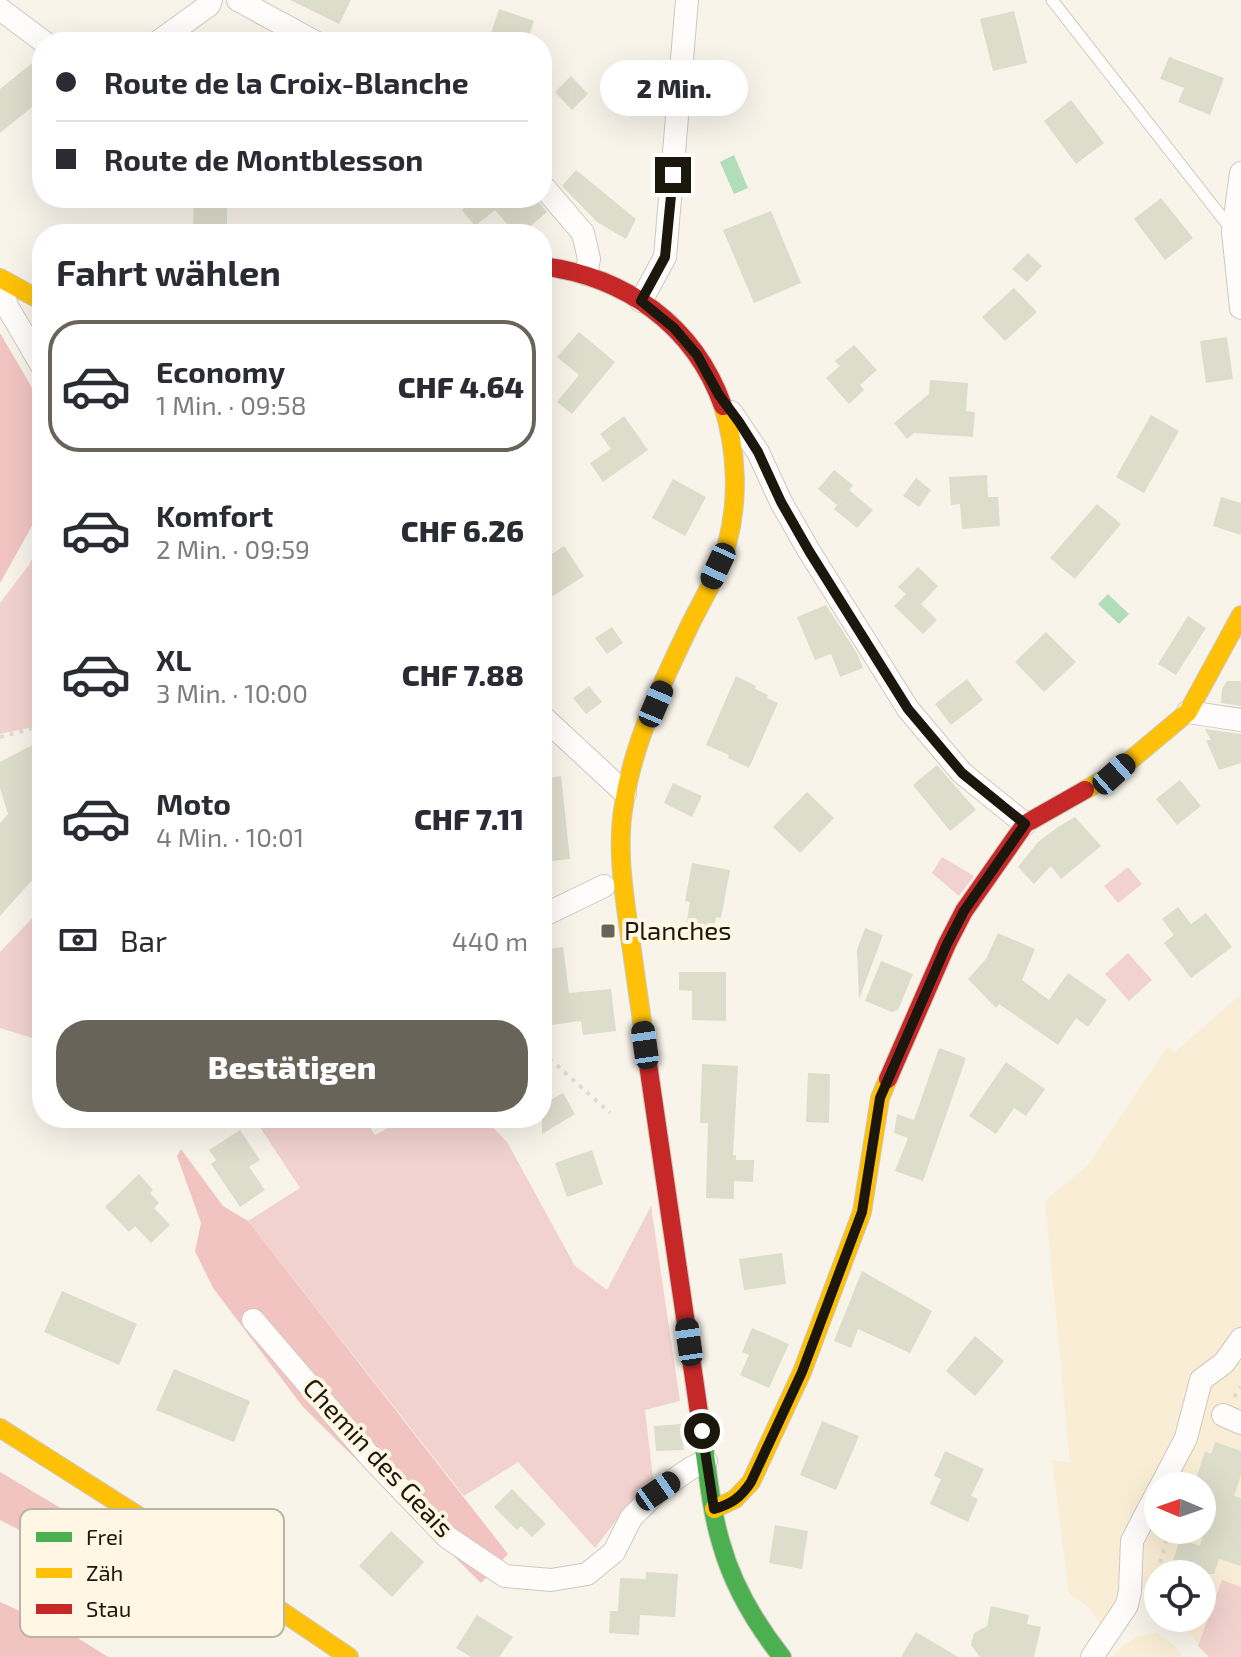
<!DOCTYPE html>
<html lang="de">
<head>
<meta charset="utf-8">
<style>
	:root { --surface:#fff; --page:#f2f2f3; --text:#2b2b33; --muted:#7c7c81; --line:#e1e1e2; --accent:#69645a }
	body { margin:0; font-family:"Exo 2",sans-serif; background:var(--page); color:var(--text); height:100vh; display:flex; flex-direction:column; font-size:30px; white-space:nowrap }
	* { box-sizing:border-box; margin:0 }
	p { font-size:26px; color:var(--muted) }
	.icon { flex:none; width:44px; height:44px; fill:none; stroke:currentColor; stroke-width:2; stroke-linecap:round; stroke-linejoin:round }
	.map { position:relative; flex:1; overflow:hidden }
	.panel { position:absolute; left:32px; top:224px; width:520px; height:904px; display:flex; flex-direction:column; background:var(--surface); border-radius:32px; box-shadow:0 8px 32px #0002 }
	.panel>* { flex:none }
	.banner { position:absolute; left:32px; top:32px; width:520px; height:176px; border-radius:32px; box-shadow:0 8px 32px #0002; display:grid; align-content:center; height:176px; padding:0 24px; background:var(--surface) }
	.needle { width:52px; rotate:272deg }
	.controls { position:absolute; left:1144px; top:1472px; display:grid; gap:16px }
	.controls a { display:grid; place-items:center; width:72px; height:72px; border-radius:50%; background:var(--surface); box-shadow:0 8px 32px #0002; font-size:40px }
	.end { position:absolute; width:36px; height:36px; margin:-18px; border:10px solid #1c170c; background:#fff; box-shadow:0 0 0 4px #fff }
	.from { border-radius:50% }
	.bubble { position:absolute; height:56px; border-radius:28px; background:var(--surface); box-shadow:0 8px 32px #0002; font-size:26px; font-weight:800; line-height:56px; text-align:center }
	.car { position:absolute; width:24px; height:48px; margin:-24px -12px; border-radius:10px; box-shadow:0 0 6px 2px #0007; background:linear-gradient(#222 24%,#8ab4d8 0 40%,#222 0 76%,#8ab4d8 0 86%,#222 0) }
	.banner b { display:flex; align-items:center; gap:28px; height:76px; font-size:30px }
	.banner b+b { border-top:2px solid var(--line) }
	.banner i { width:20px; height:20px; background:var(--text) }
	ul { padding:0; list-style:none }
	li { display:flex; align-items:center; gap:24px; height:132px; margin:0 16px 12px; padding:0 8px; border:4px solid transparent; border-radius:32px }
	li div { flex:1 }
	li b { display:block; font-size:30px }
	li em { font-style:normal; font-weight:800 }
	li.active { border-color:var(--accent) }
	li>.icon { width:72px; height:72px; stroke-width:1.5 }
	h2 { padding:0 24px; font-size:36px; line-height:96px }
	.pay { display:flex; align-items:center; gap:20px; height:88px; padding:0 24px; font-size:30px }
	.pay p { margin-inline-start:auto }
	.button { display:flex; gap:16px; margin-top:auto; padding:16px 24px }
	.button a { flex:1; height:92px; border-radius:32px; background:var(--accent); color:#fff; font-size:32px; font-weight:800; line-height:92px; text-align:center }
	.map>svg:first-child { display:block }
</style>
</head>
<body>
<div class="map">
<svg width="1241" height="1657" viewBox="0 0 1241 1657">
	<rect width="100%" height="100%" fill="#f9f4ea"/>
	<g fill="#faedd5" fill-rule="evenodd">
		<path d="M1241,994V1657H1209L1175,1618H1202V1574H1158V1598L1148,1587L1120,1598L1102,1626L1087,1606L1069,1594L1052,1460L1070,1463L1045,1201L1088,1165L1168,1046L1174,1053ZM1158,1486H1202V1530H1158Z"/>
		<polygon points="1157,1633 1175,1646 1183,1657 1113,1657 1123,1645 1139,1636"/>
	</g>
	<g fill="#f1d2ce">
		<polygon points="42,538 42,725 0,734 0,603 29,565"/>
		<polygon points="942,857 974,876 959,896 932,873"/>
		<polygon points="1128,867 1142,884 1118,903 1104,886"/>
		<polygon points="42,908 42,1041 0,1028 0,952"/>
		<polygon points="1128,953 1152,980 1129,1001 1105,974"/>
		<polygon points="254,1118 364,1118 375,1135 406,1118 484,1118 507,1142 575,1266 607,1290 651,1206 680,1401 645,1410 654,1487 622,1513 595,1548 518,1462 464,1496 248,1221 300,1188"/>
		<polygon points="1222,1580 1241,1587 1241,1657 1209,1657 1198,1646"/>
	</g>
	<g fill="#f1c4c2">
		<polygon points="0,333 31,386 42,415 41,510 0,583"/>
		<polygon points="181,1149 223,1206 248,1221 508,1554 481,1583 303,1407 213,1288 195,1251 201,1223 177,1156"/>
		<polygon points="0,1472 180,1579 212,1603 157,1587 66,1554 0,1520"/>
		<polygon points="0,1602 73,1635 108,1657 0,1657"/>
	</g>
	<g fill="#b1deba">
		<polygon points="734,155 748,188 734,194 720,162"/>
		<polygon points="1108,594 1129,614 1119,624 1098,604"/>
	</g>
	<g fill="#dcddcb">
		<polygon points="290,0 351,0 339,24"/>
		<polygon points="499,9 534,21 527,42 488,42"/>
		<polygon points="1014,11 1027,63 993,71 980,19"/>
		<polygon points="41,56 42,99 0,133 0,89"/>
		<polygon points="1169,57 1224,78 1210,115 1178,102 1184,88 1160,79"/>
		<polygon points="571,76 588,94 572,110 555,92"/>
		<polygon points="1071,100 1104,143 1076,164 1044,121"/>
		<polygon points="576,170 636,219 626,239 597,222 562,186"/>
		<polygon points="194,198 227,198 227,232 193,231"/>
		<polygon points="476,198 535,198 547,212 521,234 516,234 495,210 475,226 462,210"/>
		<polygon points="1161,198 1193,238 1165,260 1134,219"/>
		<polygon points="771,211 801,283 754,303 723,230"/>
		<polygon points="1028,253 1042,266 1027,282 1012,269"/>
		<polygon points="1014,288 1037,312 1005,341 982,317"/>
		<polygon points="579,332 615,362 572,414 557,402 579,375 557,357"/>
		<polygon points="1227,337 1233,379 1206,383 1200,341"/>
		<polygon points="854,345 877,370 860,385 864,390 849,404 826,378 840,366 835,361"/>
		<polygon points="930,380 968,383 966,411 975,412 973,437 914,433 907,439 894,423 929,394"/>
		<polygon points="1151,415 1179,431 1144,493 1116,477"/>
		<polygon points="624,416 648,450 603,482 590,463 611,449 600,434"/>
		<polygon points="834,470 853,485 837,505 818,489"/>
		<polygon points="987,475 988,497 998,497 1000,526 962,529 960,504 951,505 949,477"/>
		<polygon points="916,478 931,490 919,507 903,496"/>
		<polygon points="673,479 706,497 685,536 652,518"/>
		<polygon points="849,490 873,510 857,528 834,509"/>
		<polygon points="1221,497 1241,503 1241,535 1213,526"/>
		<polygon points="1097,504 1121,524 1075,579 1050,558"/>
		<polygon points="564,546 584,576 542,603 542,560"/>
		<polygon points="918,567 938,586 921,604 937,620 923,634 894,606 906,594 898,587"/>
		<polygon points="826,605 858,655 863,668 840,677 831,654 815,660 797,617"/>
		<polygon points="1188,616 1206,628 1176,675 1158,664"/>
		<polygon points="612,627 623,643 607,654 595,638"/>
		<polygon points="1046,632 1076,662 1044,692 1015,662"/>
		<polygon points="736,676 756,686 755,689 768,695 767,698 778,703 749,768 728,758 729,755 706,745"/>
		<polygon points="967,679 983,700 951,725 935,704"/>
		<polygon points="1227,681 1241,681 1241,706 1221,703 1222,689"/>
		<polygon points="589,686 602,702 586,714 573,698"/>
		<polygon points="1205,729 1241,734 1241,763 1219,770 1206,740 1211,740"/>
		<polygon points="42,740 42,869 0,916 0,823 8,814 0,788 0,762"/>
		<polygon points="937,765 976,810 950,831 913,785"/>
		<polygon points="561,776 570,859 542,862 542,779"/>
		<polygon points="1180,780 1201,806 1177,825 1156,799"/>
		<polygon points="673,783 702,796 692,817 664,803"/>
		<polygon points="807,792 834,818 800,853 773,827"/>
		<polygon points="1075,817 1101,846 1061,879 1051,866 1034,884 1018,867 1038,842 1058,827"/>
		<polygon points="692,863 730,870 721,918 716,917 711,943 684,938 690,902 685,901"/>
		<polygon points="1178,907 1191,924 1206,913 1232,947 1191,978 1164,943 1174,935 1162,919"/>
		<polygon points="865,928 883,935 859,999 857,950"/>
		<polygon points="998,933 1035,949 1022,980 1049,1000 1068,973 1107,1000 1088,1027 1076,1018 1058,1045 999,1004 996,1008 968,979 986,959"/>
		<polygon points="563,947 569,993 611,989 616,1031 583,1035 581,1021 551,1025 542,950"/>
		<polygon points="881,961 913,974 898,1010 892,1012 865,1001"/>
		<polygon points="679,972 726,972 726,1021 692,1020 692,991 679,990"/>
		<polygon points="939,1048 966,1058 923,1181 895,1171 908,1138 894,1133 897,1114 914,1120"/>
		<polygon points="1006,1062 1045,1089 1026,1116 1014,1108 996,1134 969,1116"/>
		<polygon points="702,1064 738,1066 733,1155 736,1155 736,1160 754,1160 753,1182 734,1181 734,1199 706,1198 708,1123 700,1123"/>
		<polygon points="808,1073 830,1074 829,1123 806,1122"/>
		<polygon points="563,1093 575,1114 542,1134 542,1105"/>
		<polygon points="240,1130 260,1160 249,1167 265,1190 240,1207 211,1164 216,1160 209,1150"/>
		<polygon points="592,1150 603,1184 567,1197 555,1163"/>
		<polygon points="139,1174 153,1190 150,1193 159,1203 154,1208 170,1225 151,1243 135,1226 129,1232 105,1207"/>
		<polygon points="782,1253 786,1284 744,1290 739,1259"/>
		<polygon points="862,1271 932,1311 910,1353 858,1329 851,1348 834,1341"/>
		<polygon points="62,1291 137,1324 119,1365 44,1332"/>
		<polygon points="752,1328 789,1344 769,1388 740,1375 749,1355 742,1352"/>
		<polygon points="975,1336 1004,1361 975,1396 946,1371"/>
		<polygon points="174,1369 250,1401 234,1442 156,1410"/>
		<polygon points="822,1421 859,1436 836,1490 800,1475"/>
		<polygon points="681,1424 684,1450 656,1451 654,1426"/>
		<polygon points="1215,1442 1241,1451 1241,1475 1234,1496 1241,1498 1241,1566 1219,1559 1214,1574 1182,1574 1170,1570 1180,1539 1200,1546 1215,1497 1202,1493 1202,1486 1194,1486 1205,1451 1211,1454"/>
		<polygon points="945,1451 984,1469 971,1496 978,1499 968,1522 930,1504 941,1479 934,1476"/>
		<polygon points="512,1489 546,1524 532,1537 521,1526 517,1530 494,1507"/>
		<polygon points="775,1525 808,1531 802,1569 769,1563"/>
		<polygon points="391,1531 424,1562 392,1597 359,1566"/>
		<polygon points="646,1572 678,1574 675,1617 640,1615 639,1635 609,1633 610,1611 618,1611 620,1578 646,1579"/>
		<polygon points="991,1606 1029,1615 1027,1624 1041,1627 1034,1657 980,1657 971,1645 974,1633 987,1626"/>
		<polygon points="477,1615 513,1637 499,1657 471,1657 456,1648"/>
		<polygon points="916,1632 958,1657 901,1657"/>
	</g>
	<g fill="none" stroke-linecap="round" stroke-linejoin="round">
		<defs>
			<polyline id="lane" points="1052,0 1231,229"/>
			<g id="street">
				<polyline points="238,0 315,42"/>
				<polyline points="0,9 44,42"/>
				<polyline points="158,42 209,5 211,0"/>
				<polyline points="1241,173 1233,232 1241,308"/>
				<polyline points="542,185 583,233 589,259 586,274"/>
				<polyline points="0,286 8,308 42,366"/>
				<polyline points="641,301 665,257 687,0"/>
				<polyline points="731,412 758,452 781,502 809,551 908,709 962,773 1025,824"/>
				<polyline points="1188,712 1241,720"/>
				<polyline points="542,716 625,793"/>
				<polyline points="542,916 604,886"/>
				<polyline points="253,1320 373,1460 447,1537 505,1576 551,1580 587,1574 614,1552 631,1518 658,1491 691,1468 706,1461"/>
				<polyline points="1223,1415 1241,1423"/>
				<polyline points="1161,1486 1186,1438 1201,1380 1224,1363 1241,1339"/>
				<polyline points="1092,1657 1127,1605 1130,1591 1132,1541 1158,1491"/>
			</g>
			<path id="fast" d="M703,1440C708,1474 711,1510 721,1543C733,1586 755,1623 782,1657"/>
			<g id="slow">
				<polyline points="0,278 42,301"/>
				<polyline points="1085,790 1114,774 1188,712 1241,615"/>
				<path d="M648,1064C642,1022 636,979 630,937C624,893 616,848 624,804C633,743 662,683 689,627C702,600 719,574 727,544C739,500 737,450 723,406"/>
				<polyline points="0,1428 178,1541 349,1657"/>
				<polyline points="714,1509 735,1499 751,1482 802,1372 862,1212 880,1098 888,1079"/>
			</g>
			<g id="jam">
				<path d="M542,266C626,277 694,325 723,406"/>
				<polyline points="648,1064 703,1440"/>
				<polyline points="888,1079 947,944 964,911 1025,824 1085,790"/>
			</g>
		</defs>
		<use href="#lane" stroke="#cdc8be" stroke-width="13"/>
		<use href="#street" stroke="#cdc8be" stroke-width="24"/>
		<use href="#fast" stroke="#cdc8be" stroke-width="20"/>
		<use href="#slow" stroke="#cdc8be" stroke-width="20"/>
		<use href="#jam" stroke="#cdc8be" stroke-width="20"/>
		<g stroke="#dedcd9" stroke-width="4" stroke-dasharray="4 6" stroke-linecap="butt">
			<polyline points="36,624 42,611"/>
			<polyline points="0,737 42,726"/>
			<polyline points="542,1052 610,1113"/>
			<polyline points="1234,1397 1241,1387"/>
			<polyline points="1155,1582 1169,1530"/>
		</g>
		<use href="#lane" stroke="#fefdfc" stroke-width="11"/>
		<use href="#street" stroke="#fefdfc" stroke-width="22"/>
		<use href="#fast" stroke="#4caf50" stroke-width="18"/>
		<use href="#slow" stroke="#ffc107" stroke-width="18"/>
		<use href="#jam" stroke="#c62828" stroke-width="18"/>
	</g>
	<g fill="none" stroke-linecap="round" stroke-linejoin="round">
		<path stroke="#1c170c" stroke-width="10" d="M673,175L665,257L641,301L674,328L697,355L719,395L739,422L758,452L781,502L809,551L908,709L962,773L1025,824L964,911L947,944L880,1098L862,1212L802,1372L751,1482C741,1497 732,1504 714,1509L702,1431"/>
	</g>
	<rect fill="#69645a" stroke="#fff6e4" stroke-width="3" x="600" y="923" width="16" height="16" rx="4"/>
	<g text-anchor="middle" stroke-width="8" stroke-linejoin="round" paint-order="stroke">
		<g font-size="26" fill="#1c170c" stroke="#fff6e4" text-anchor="start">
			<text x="624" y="940">Planches</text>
		</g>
		<g font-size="26" fill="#1c170c" stroke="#fff6e4">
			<text transform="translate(378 1458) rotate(47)" y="9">Chemin des Geais</text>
		</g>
	</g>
	<rect x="20" y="1509" width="264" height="128" rx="12" fill="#fff6e4" stroke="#bbb3a3" stroke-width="2"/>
	<rect x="36" y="1532" width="36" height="10" fill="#4caf50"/>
	<rect x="36" y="1568" width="36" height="10" fill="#ffc107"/>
	<rect x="36" y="1604" width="36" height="10" fill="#c62828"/>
	<g font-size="22" fill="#1c170c">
		<text x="86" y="1545">Frei</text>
		<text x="86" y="1581">Zäh</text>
		<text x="86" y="1617">Stau</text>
	</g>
</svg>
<div class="controls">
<a><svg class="needle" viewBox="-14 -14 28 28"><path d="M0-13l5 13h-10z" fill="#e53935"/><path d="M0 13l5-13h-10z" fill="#7c7c81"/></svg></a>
<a><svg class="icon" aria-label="locate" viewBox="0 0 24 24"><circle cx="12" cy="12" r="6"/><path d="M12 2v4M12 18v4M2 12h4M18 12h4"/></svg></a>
</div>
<i class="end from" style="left:702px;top:1431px"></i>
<i class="end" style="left:673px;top:175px"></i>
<div class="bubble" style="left:600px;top:60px;width:148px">2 Min.</div>
<i class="car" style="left:718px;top:566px;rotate:205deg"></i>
<i class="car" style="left:656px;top:704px;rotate:23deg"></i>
<i class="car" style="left:1114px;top:774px;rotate:48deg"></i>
<i class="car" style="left:645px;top:1045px;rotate:352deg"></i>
<i class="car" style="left:689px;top:1342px;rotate:352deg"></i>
<i class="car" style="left:658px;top:1491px;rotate:55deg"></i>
<div class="banner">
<b><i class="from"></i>Route de la Croix-Blanche</b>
<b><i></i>Route de Montblesson</b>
</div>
<section class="panel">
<h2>Fahrt wählen</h2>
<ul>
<li class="active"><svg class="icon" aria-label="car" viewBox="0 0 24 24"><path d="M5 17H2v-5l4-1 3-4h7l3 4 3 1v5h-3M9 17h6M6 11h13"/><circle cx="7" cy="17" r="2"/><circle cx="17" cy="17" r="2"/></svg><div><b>Economy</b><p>1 Min. · 09:58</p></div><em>CHF 4.64</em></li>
<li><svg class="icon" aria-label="car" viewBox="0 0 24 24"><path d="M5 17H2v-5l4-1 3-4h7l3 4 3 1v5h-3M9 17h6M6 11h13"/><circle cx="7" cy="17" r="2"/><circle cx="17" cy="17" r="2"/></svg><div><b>Komfort</b><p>2 Min. · 09:59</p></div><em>CHF 6.26</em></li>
<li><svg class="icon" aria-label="car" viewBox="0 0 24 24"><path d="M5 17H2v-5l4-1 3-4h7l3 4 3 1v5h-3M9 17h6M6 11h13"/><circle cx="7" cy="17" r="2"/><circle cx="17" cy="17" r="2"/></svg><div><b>XL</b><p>3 Min. · 10:00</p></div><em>CHF 7.88</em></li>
<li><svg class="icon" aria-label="car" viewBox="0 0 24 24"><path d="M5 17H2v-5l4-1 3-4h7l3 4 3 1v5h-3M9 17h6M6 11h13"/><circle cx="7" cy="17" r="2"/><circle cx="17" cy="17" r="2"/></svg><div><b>Moto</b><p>4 Min. · 10:01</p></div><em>CHF 7.11</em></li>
</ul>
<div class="pay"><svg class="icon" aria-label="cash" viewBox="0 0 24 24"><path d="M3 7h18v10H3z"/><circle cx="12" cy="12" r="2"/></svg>Bar<p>440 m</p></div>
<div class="button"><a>Bestätigen</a></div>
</section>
</div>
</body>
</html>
